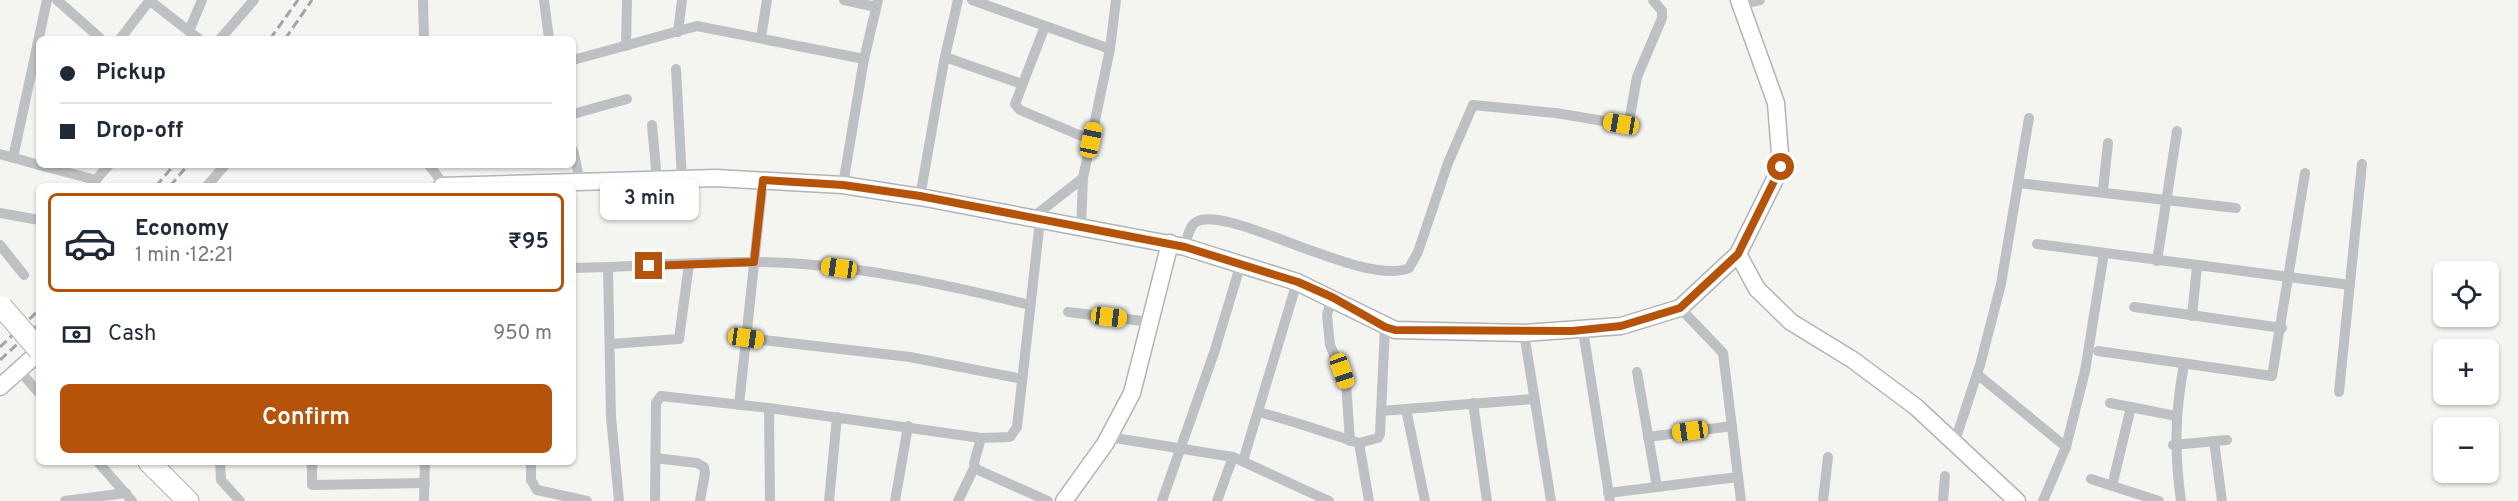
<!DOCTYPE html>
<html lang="en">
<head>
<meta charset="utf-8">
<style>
	:root { --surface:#fff; --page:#f2f2f3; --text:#1f2937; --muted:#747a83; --line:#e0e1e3; --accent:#b45309 }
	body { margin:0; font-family:Overpass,sans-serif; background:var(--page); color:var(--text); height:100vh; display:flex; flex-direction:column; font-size:22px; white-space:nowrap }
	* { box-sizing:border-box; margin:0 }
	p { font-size:20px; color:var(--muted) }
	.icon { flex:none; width:33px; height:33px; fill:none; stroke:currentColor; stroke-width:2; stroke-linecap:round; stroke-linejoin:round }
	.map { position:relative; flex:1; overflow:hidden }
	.sheet { position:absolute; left:36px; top:183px; width:540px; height:282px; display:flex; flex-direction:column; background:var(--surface); border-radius:9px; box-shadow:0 2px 4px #0004 }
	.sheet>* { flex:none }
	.guide { position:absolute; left:36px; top:36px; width:540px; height:132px; border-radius:9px; box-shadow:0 2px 4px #0004; display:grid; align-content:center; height:132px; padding:0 24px; background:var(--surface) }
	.fabs { position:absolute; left:2433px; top:261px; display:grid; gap:12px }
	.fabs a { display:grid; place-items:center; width:66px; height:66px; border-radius:9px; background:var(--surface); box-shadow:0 2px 4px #0004; font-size:30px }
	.end { position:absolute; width:27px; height:27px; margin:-14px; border:8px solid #b45309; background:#fff; box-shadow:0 0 0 3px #fff }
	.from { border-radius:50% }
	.bubble { position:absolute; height:42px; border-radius:9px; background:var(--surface); box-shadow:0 2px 4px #0004; font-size:20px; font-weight:600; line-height:42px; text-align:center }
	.car { position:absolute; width:18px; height:36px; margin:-18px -9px; border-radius:8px; box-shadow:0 0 4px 2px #0007; background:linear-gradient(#f5c518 24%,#345 0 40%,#f5c518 0 76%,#345 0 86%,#f5c518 0) }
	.guide b { display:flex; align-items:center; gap:21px; height:57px; font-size:22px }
	.guide b+b { border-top:2px solid var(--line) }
	.guide i { width:15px; height:15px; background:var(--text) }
	ul { padding:10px 0 0; list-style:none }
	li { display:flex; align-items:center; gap:18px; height:99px; margin:0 12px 9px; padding:0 12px; border:3px solid transparent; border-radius:9px }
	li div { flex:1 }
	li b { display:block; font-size:22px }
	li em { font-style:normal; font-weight:600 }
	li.active { border-color:var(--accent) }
	li>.icon { width:54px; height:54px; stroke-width:1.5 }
	.pay { display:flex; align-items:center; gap:15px; height:66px; padding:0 24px; font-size:22px }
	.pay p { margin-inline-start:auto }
	.button { display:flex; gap:12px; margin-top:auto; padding:12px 24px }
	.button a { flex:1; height:69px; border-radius:9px; background:var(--accent); color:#fff; font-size:24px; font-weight:600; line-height:69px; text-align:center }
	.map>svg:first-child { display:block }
</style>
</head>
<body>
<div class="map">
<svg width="2518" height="501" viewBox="0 0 2518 501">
	<rect width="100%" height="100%" fill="#f4f4f1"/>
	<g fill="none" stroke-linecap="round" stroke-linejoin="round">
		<defs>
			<g id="secondary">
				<polyline points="442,186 716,178 843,185 920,197 1185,247 1297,282 1395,330 1524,333 1621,326 1680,308 1738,254 1781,167 1776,103 1739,0"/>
				<polyline points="1738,254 1757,289 1791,322 1853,360 1916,407 2017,501"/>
				<polyline points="0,387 39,352"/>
				<polyline points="1064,501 1105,444 1132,393 1170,243"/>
			</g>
			<polyline id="highway" points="149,462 188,501"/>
		</defs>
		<use href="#secondary" stroke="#b0b4b8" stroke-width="19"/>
		<use href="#highway" stroke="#b1b4b6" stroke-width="23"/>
		<g stroke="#bec1c4" stroke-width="10">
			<polyline points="57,0 101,39"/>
			<polyline points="149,0 199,39"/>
			<polyline points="423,0 424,39"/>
			<polyline points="544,0 549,39"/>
			<polyline points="844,0 876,7"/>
			<polyline points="972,0 1110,49"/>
			<polyline points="1742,4 1760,0"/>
			<polyline points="1045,26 1015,104 1020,110 1091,140"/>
			<polyline points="189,31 202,0"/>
			<polyline points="678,32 682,0"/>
			<polyline points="761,38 767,0"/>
			<polyline points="120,39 150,0"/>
			<polyline points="220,39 254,0"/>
			<polyline points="626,46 627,0"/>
			<polyline points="945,57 1022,84"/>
			<polyline points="573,60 697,26 864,59"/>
			<polyline points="676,69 682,179"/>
			<polyline points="573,114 627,99"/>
			<polyline points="652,125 657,180"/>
			<polyline points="573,150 580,181"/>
			<polyline points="0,154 39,165"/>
			<polyline points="13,158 47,0"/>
			<polyline points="39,165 96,180"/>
			<polyline points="429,165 444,185"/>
			<polyline points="2018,183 2236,208"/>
			<polyline points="91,185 109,165"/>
			<polyline points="843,185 864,59 878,0"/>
			<polyline points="207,186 225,165"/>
			<polyline points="2103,190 2108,143"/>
			<polyline points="920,197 944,61 958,0"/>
			<polyline points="0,213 39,220"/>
			<polyline points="1032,218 1083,178"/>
			<polyline points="1081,228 1083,178 1110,49 1116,0"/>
			<polyline points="2037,244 2350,285"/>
			<polyline points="0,245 24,275"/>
			<path d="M1185,247C1187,239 1189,226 1196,222C1227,203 1363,288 1409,268L1418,252L1448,163L1473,105L1556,113L1621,124L1629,122L1637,77L1662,18V11L1653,0"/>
			<polyline points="2157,261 2177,131"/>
			<path d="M608,267C657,265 706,261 755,262C848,263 940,283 1030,305"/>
			<polyline points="573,268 608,267 611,417 619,501"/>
			<polyline points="1332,297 1327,315 1330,345 1346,383 1350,441"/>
			<polyline points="2134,307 2282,328"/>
			<polyline points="1680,308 1723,353 1741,501"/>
			<polyline points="1068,312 1151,322"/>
			<polyline points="2192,316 2197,266"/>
			<polyline points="1583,330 1610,501"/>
			<polyline points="1524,333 1551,501"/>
			<polyline points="746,338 910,357 1022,379"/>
			<polyline points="610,344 679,339 689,264"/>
			<polyline points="2098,351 2272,376 2305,173"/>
			<polyline points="19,370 39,393"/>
			<polyline points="1637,372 1657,487"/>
			<polyline points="1977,374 2066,447"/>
			<polyline points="2339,392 2362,164"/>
			<polyline points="1473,403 1487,501"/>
			<polyline points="2110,403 2176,416"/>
			<polyline points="739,405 763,180"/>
			<polyline points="769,408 770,501"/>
			<polyline points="1406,409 1425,501"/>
			<polyline points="1381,411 1534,399"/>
			<path d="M1258,412C1291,420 1323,432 1356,442"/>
			<polyline points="1109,437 1233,457 1329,501"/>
			<polyline points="1648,437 1732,426"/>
			<polyline points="981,438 974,463 976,469 1048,501"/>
			<polyline points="1955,441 1980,365 2001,284 2029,118"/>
			<polyline points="2214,441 2222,501"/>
			<polyline points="2173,445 2227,440"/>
			<polyline points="655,458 697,463 704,467 705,473 700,501"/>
			<polyline points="1243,461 1297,282"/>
			<polyline points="98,462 132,501"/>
			<polyline points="220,462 221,480 240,501"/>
			<polyline points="312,462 312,485 425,483"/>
			<polyline points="531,462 531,480 537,490 587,501"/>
			<polyline points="2091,479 2159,501"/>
			<polyline points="2112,486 2131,407"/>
			<polyline points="1608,493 1738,477"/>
			<polyline points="65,501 126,493"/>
			<polyline points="424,501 425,462"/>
			<polyline points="655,501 656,403 661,396 769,408 981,438 1010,437 1017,427 1040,220"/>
			<polyline points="829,501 837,417"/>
			<polyline points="895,501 908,426"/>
			<polyline points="958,501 975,466"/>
			<polyline points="1162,501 1214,353 1241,263"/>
			<polyline points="1217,501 1233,457"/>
			<polyline points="1369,501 1359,443 1378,438 1380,434 1385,327"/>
			<polyline points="1823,501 1828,457"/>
			<polyline points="1943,501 1945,476"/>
			<polyline points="2043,501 2066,447 2085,371 2104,253"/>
			<path d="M2181,501C2174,451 2175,414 2184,364"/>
		</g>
		<use href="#secondary" stroke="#fff" stroke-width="16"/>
		<use href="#highway" stroke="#fff" stroke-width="21"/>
		<g stroke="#9fa4a9" stroke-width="3" stroke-dasharray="9 4.5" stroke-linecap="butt">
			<polyline points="270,39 298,0"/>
			<polyline points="285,39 312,0"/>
			<polyline points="156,186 174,165"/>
			<polyline points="170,186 188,165"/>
			<polyline points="0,347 39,310"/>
			<polyline points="0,360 39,324"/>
		</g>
		<defs>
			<polyline id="highway-bridge" points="2,307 39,350"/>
		</defs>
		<use href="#highway-bridge" stroke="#b1b4b6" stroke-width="23" stroke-linecap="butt"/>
		<use href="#highway-bridge" stroke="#fff" stroke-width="21"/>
	</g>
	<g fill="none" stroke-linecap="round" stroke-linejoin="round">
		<polyline stroke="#b45309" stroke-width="8" points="649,266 754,262 763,180 843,185 920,196 1185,247 1298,282 1332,297 1385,327 1395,330 1572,331 1621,326 1680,308 1738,254 1781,167"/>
	</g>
</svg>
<div class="fabs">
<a><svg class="icon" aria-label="locate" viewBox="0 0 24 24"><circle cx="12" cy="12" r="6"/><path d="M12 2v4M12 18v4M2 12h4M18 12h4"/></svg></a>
<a>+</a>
<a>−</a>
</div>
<i class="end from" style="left:1781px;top:167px"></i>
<i class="end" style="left:649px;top:266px"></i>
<div class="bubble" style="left:600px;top:178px;width:99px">3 min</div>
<i class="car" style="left:1621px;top:124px;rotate:280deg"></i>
<i class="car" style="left:1091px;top:140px;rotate:12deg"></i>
<i class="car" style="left:839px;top:268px;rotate:278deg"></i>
<i class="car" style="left:1109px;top:317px;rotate:97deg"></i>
<i class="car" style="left:746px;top:338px;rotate:98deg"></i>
<i class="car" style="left:1342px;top:371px;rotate:161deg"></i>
<i class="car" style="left:1690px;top:431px;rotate:262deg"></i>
<div class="guide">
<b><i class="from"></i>Pickup</b>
<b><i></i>Drop-off</b>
</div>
<section class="sheet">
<ul>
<li class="active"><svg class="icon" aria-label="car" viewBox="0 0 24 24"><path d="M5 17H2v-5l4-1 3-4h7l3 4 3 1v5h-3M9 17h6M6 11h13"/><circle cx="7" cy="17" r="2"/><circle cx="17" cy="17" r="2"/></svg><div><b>Economy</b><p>1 min · 12:21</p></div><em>₹95</em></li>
</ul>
<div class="pay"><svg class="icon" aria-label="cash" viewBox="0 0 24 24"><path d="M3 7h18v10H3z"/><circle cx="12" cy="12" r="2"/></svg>Cash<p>950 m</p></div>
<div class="button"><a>Confirm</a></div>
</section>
</div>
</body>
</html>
